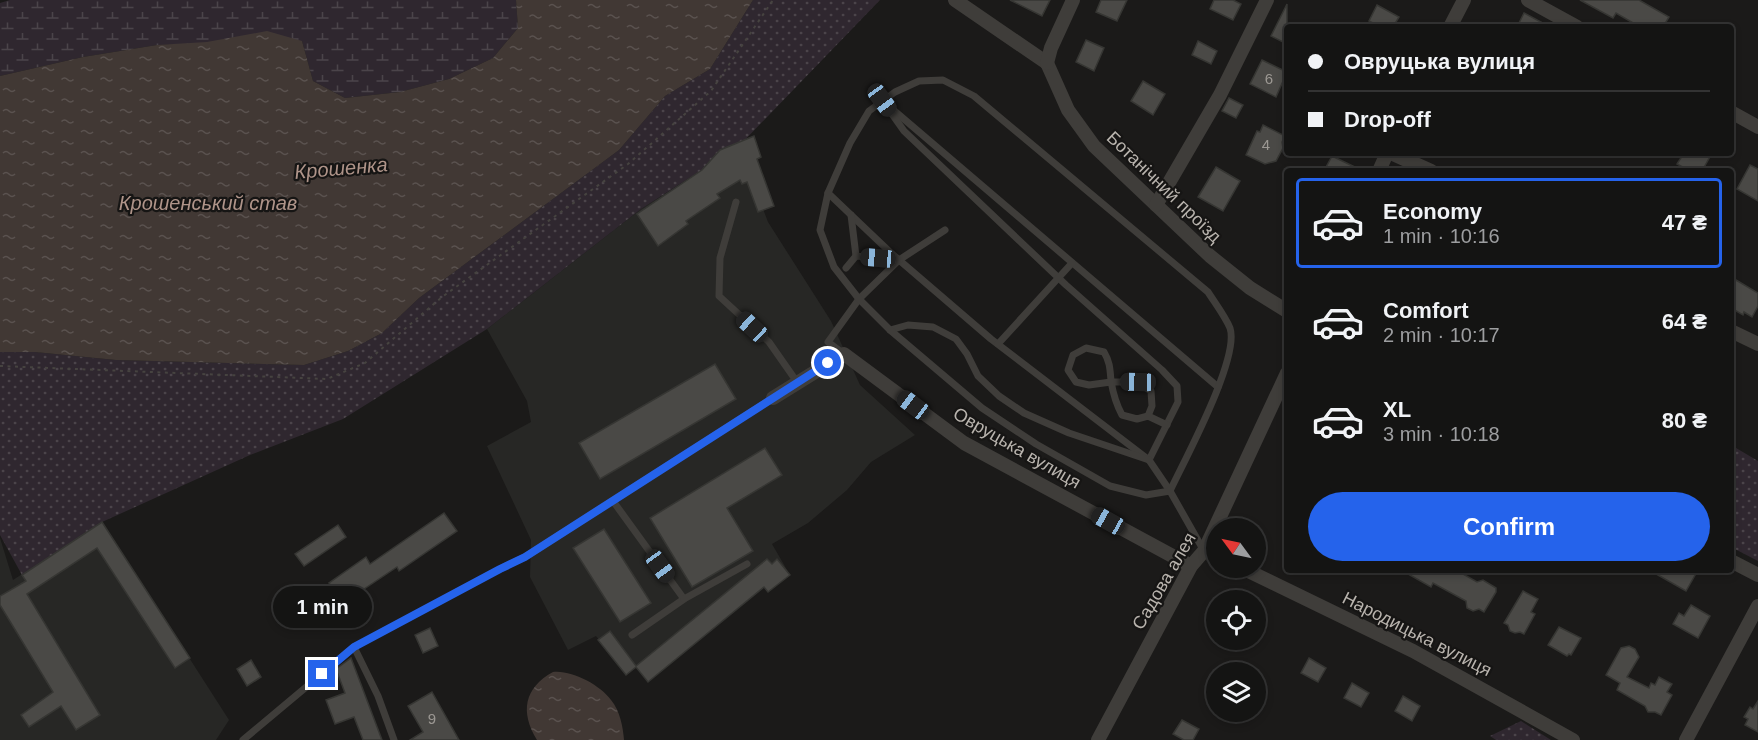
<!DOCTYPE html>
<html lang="en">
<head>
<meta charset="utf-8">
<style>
	:root { --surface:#141413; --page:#212121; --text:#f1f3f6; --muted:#9d9ea0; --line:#333; --accent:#2563eb }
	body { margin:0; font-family:Helvetica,sans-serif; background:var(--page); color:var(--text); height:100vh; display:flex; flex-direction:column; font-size:22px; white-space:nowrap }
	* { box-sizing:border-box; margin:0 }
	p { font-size:20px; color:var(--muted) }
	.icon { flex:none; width:33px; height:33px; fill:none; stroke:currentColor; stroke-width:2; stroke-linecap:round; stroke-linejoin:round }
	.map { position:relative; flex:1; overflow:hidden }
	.sheet { position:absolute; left:1284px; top:168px; width:450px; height:405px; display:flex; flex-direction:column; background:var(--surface); border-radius:6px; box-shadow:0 3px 9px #0003,0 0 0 2px var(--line) }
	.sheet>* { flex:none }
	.top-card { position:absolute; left:1284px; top:24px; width:450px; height:132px; border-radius:6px; box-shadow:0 3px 9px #0003,0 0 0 2px var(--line); display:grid; align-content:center; height:132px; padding:0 24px; background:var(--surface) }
	.needle { width:39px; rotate:303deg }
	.buttons { position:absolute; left:1206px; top:518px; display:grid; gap:12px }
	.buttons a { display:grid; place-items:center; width:60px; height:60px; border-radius:50%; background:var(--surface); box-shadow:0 3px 9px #0003,0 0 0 2px var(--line); font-size:30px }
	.end { position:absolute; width:27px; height:27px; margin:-14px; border:8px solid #2563eb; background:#fff; box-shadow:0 0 0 3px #fff }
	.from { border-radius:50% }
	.bubble { position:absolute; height:42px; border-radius:21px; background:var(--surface); box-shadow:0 3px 9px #0003,0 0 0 2px var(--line); font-size:20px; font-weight:700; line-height:42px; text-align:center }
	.car { position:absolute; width:18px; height:36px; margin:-18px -9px; border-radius:8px; box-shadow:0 0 4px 2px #0007; background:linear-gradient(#222 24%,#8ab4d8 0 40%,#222 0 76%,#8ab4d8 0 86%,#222 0) }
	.top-card b { display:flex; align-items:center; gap:21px; height:57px; font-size:22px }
	.top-card b+b { border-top:2px solid var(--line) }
	.top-card i { width:15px; height:15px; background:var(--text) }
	ul { padding:10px 0 0; list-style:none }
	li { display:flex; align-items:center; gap:18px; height:90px; margin:0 12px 9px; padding:0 12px; border:3px solid transparent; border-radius:6px }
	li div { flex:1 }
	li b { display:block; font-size:22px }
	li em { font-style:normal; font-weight:700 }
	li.current { border-color:var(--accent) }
	li>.icon { width:54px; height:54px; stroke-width:1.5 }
	.primary-button { display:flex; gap:12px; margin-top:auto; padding:12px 24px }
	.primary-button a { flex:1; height:69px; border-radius:36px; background:var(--accent); color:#fff; font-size:24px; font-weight:700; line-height:69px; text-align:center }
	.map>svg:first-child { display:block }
</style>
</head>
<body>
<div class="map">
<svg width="1758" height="740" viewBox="0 0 1758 740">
	<defs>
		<pattern id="grass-dots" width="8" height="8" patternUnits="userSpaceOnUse" patternTransform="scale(1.5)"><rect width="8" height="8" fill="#2f272f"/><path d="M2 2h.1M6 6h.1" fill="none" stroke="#4b444a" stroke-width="1.8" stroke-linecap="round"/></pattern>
		<pattern id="wetland-marsh" width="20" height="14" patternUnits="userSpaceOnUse" patternTransform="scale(1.5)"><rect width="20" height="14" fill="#2f272f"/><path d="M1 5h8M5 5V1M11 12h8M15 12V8" fill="none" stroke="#4b444a"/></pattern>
		<pattern id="water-ripples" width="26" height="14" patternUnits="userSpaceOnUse" patternTransform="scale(1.5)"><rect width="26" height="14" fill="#413834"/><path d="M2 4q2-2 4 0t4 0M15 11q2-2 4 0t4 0" fill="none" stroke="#5a524f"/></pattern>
	</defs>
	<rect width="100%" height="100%" fill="#1b1a19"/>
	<g fill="#272725">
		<polygon points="739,146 768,222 831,321 860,385 915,435 871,462 847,490 808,523 772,544 790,575 768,592 764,587 648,682 636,667 626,675 596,636 568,650 530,577 531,540 487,446 531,422 527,401 487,329 641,209"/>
		<polygon points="102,522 229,720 216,740 0,740 0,538 13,580"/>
	</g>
	<g fill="url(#grass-dots)">
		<polygon points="753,0 880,0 739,146 641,209 487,329 343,419 250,455 102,522 22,575 0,535 0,352 35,352 116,360 304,365 348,351 382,333 419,298 619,150 665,96 710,69"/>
		<polygon points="1731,445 1758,461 1758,561 1731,547"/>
		<polygon points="1521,721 1524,723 1551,740 1496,740 1490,736"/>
	</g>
	<polygon fill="url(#wetland-marsh)" points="10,0 516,0 518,28 493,58 449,79 400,92 345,98 313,81 302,41 157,45 83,57 0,76 0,3"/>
	<g fill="url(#water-ripples)">
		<polygon points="516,0 753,0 710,69 665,96 619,150 419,298 382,333 348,351 304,365 116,360 35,352 0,352 0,76 83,57 157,45 207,42 267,31 302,41 313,81 345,98 400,92 449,79 493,58 518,28"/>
		<path d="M553,672C572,670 600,685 611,700C620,711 623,727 624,740H537C520,712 524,688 553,672Z"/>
	</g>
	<g fill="#4a4946" stroke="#363633" stroke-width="1.5">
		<polygon points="1010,0 1050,0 1042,16"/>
		<polygon points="1101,0 1127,0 1117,21 1096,12"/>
		<polygon points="1214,0 1233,0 1241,4 1233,20 1210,9"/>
		<polygon points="1580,0 1639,0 1669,17 1663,27 1640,27 1616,13 1613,18"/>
		<polygon points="1287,4 1287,44 1271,36"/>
		<polygon points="1377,5 1399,17 1393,27 1380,27 1369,21"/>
		<polygon points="1524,13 1550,27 1517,27"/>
		<polygon points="1086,40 1104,48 1094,71 1076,62"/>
		<polygon points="1198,41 1217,51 1211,64 1192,55"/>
		<polygon points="1262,60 1287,72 1276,97 1250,84"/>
		<polygon points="1143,81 1165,94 1153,115 1131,101"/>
		<polygon points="1229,98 1243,105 1236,118 1222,111"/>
		<polygon points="1263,125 1285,136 1282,142 1283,148 1276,161 1265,164 1246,155 1257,131 1260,132"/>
		<polygon points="754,136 761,157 757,159 774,206 758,212 747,182 742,184 740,180 717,194 720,198 686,221 688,224 658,246 637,214 702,170 720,150"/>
		<polygon points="1684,153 1712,153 1702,171 1690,171 1677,164"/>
		<polygon points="1332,156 1363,171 1324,171"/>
		<polygon points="1750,165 1758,169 1758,201 1737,189"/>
		<polygon points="1216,167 1240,181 1223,211 1198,197"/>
		<polygon points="1736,280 1758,293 1758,306 1752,317 1744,312 1743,315 1731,308 1731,288"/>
		<polygon points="715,364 736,399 600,479 579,443"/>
		<polygon points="765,448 782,475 727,508 753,551 692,587 650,518"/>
		<polygon points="444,513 457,531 399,571 397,567 343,603 329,583 366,557 370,564"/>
		<polygon points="102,522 190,658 175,668 97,548 27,594 100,715 76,730 61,706 29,727 21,715 53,692 0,605 0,596 26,581 22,575"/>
		<polygon points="338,525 346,537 304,566 295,554"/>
		<polygon points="604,529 651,603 620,622 573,548"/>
		<polygon points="767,559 772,564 777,559 790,575 768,592 764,587 648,682 636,667 626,675 598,640 610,631 636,666"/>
		<polygon points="1401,570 1456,570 1477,582 1483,580 1496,588 1496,592 1484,612 1479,609 1473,611 1467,608 1466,601 1433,583 1431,587"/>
		<polygon points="1649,570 1698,570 1686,591"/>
		<polygon points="1523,591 1538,599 1531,612 1535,614 1524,634 1520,632 1515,633 1510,631 1508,625 1504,623"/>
		<polygon points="1691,605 1710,616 1698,638 1673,624 1679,613 1684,616"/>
		<polygon points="1559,627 1581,638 1571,655 1569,654 1567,656 1548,645"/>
		<polygon points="430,628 438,646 423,653 415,635"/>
		<polygon points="1629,646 1635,649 1639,657 1627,677 1649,688 1651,683 1655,685 1659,677 1672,684 1667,692 1672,695 1661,715 1655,712 1648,712 1645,706 1617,690 1620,683 1606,675 1621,648"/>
		<polygon points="351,658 382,740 363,740 354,717 335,724 326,700 345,693 336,669"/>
		<polygon points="1309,658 1326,668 1318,682 1301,673"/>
		<polygon points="251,660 261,677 247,686 237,669"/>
		<polygon points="1352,683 1369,693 1361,707 1344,698"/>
		<polygon points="432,692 459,740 410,740 423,732 408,706"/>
		<polygon points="1403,696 1420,706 1412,721 1395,711"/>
		<polygon points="1758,701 1758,732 1745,725 1748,719 1744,717 1750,707 1753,709"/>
		<polygon points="1182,720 1199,729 1193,740 1184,740 1173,734"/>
	</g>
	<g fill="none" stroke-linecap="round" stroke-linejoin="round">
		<polyline stroke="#464340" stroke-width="2" stroke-dasharray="3 4.5" stroke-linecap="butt" points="0,366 327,379 365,363 442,297 628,164 711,91 773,0"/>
		<g stroke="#3f3d3a" stroke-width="7">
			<polyline points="891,108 1218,387"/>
			<polyline points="828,193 891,253 991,339 1149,460 1178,402 1177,386 1162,370 1066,285 904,131 882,100"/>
			<polyline points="736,202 720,258 719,296 769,342 797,382"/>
			<polyline points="851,215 856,256 899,260"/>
			<polyline points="846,268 856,256"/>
			<polyline points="890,330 908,325 933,327 956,339 967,354 978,376 999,396 1024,413 1069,433 1149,460 1170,491"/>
			<polyline points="998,344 1072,263"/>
			<polyline points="844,354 828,342 859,299 899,260 945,230"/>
			<path d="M1148,416L1152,406L1151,391L1138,382H1111L1089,385L1076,382L1068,370L1073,355L1086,348L1104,352C1110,362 1110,369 1111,381C1113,393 1116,404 1122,415L1137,419L1148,416L1167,425"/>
			<path d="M1170,491C1185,459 1240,358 1230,328C1225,316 1215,303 1208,292L974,96L943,80L919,81L895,92L869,111L850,143L828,193L820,230L834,267L859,299L890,330L982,408L1036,444L1110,486L1146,495L1170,491L1204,551"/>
			<polyline points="613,501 684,599 632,635"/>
			<polyline points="684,599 747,564"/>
			<polyline points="354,647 378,696 394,740"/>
			<polyline points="243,740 354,647 500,569 525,557 773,398"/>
		</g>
		<g stroke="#3f3d3a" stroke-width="14">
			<polyline points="955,0 1047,63"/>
			<polyline points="1528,0 1577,27"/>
			<polyline points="1450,27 1464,0"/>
			<polyline points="1047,63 1068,110 1094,146 1210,256 1250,288 1287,311"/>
			<polyline points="1047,63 1051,48 1073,0"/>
			<polyline points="1731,112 1758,127"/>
			<polyline points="1391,153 1431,171"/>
			<polyline points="1379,171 1387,153"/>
			<polyline points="1156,205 1220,95 1267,0"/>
			<polyline points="1731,331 1758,344"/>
			<polyline points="773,398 844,354 964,443 1191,566"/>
			<polyline points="1731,561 1758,575"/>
			<polyline points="1240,567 1413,651 1573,740"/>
			<polyline points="1098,740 1191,566 1204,551 1287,373"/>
			<polyline points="1686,740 1758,606"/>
		</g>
	</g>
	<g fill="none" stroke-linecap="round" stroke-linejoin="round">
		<polyline stroke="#2563eb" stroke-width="8" points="322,674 354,647 500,569 525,557 828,363"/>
	</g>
	<g text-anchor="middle" stroke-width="4.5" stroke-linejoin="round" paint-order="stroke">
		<g font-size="15" fill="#9c9893">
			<text x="1269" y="84">6</text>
			<text x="1266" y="150">4</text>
			<text x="432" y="724">9</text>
		</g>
		<g font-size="18" fill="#b8b3ad" stroke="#161514">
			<text transform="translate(1164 187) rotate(44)" y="6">Ботанічний проїзд</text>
			<text transform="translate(1017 448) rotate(30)" y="6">Овруцька вулиця</text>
			<text transform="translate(1164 581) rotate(-60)" y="6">Садова алея</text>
			<text transform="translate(1417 634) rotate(27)" y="6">Народицька вулиця</text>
		</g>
		<g font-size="20" font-style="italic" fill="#af9489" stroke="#161514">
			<text transform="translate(341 168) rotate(-5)" y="7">Крошенка</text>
			<text x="208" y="210">Крошенський став</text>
		</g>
	</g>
</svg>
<div class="buttons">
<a><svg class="needle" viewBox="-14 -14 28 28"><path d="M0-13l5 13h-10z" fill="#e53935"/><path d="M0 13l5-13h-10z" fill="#9d9ea0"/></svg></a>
<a><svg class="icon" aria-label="locate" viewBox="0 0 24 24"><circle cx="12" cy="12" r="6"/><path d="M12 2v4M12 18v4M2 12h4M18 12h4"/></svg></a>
<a><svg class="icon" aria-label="layers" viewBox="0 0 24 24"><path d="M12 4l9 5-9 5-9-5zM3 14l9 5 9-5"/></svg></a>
</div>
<i class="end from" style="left:828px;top:363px"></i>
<i class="end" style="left:322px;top:674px"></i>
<div class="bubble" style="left:273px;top:586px;width:99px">1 min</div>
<i class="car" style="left:882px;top:100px;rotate:144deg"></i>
<i class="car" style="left:878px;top:258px;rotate:275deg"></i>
<i class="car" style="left:752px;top:327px;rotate:313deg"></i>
<i class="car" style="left:1138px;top:382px;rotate:271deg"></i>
<i class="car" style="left:913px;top:405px;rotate:307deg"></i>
<i class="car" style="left:1108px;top:521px;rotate:299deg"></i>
<i class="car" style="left:660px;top:566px;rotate:144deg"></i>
<div class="top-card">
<b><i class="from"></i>Овруцька вулиця</b>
<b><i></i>Drop-off</b>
</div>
<section class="sheet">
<ul>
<li class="current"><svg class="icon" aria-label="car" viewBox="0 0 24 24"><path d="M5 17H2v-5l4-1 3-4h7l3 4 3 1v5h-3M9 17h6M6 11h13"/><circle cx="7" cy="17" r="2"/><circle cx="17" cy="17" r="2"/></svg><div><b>Economy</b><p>1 min · 10:16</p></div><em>47 ₴</em></li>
<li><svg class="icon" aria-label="car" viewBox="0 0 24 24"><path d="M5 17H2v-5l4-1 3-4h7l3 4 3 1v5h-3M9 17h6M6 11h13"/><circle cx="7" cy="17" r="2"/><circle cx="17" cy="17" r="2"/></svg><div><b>Comfort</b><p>2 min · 10:17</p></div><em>64 ₴</em></li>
<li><svg class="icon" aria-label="car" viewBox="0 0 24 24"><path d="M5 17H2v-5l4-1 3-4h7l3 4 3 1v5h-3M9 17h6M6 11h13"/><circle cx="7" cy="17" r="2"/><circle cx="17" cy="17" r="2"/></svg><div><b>XL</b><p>3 min · 10:18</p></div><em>80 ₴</em></li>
</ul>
<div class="primary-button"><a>Confirm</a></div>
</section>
</div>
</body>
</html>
